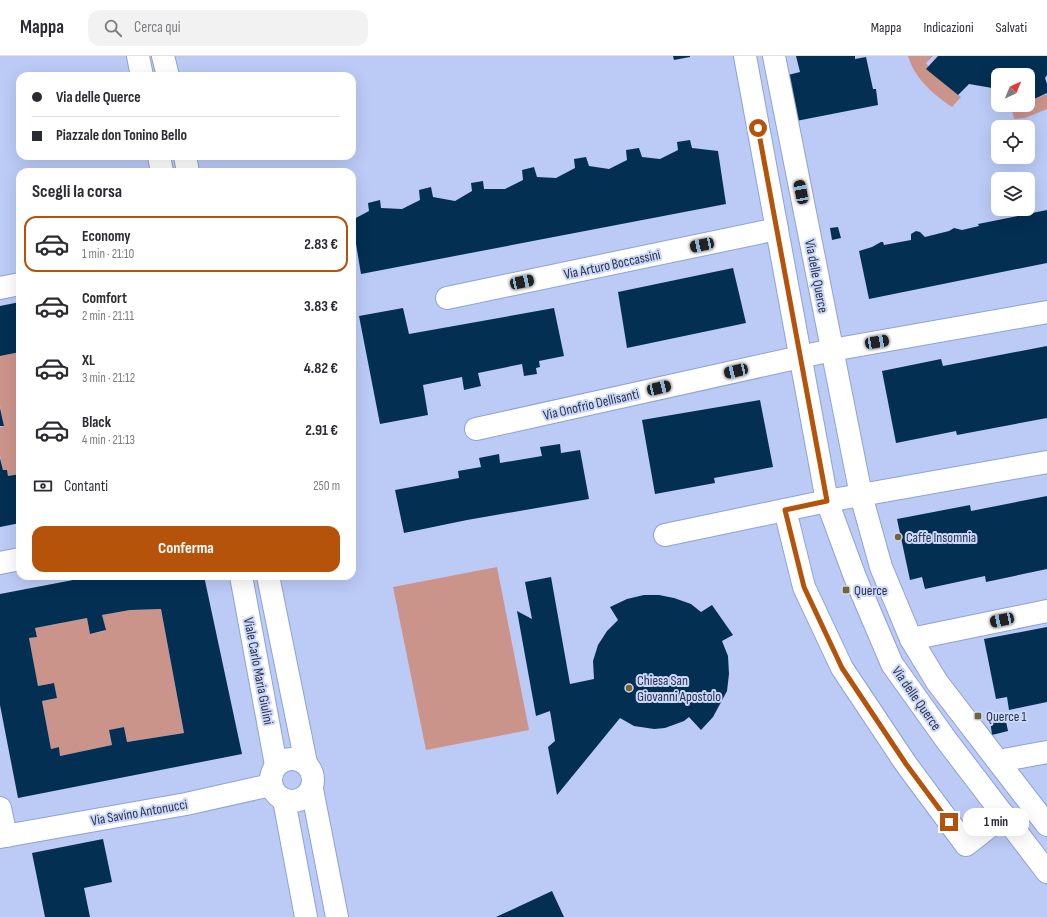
<!DOCTYPE html>
<html lang="it">
<head>
<meta charset="utf-8">
<style>
	:root { --surface:#fff; --page:#f2f2f3; --text:#2b2b33; --muted:#7c7c81; --line:#e1e1e2; --accent:#b45309 }
	body { margin:0; font-family:"Sofia Sans Condensed",sans-serif; background:var(--page); color:var(--text); height:100vh; display:flex; flex-direction:column; font-size:15px; white-space:nowrap }
	* { box-sizing:border-box; margin:0 }
	p { font-size:13px; color:var(--muted) }
	.icon { flex:none; width:22px; height:22px; fill:none; stroke:currentColor; stroke-width:2; stroke-linecap:round; stroke-linejoin:round }
	.map { position:relative; flex:1; overflow:hidden }
	.side { position:absolute; left:16px; top:112px; width:340px; height:412px; display:flex; flex-direction:column; background:var(--surface); border-radius:12px; box-shadow:0 4px 16px #0002 }
	.side>* { flex:none }
	.guide { position:absolute; left:16px; top:16px; width:340px; height:88px; border-radius:12px; box-shadow:0 4px 16px #0002; display:grid; align-content:center; height:88px; padding:0 16px; background:var(--surface) }
	.needle { width:26px; rotate:43deg }
	.controls { position:absolute; left:991px; top:12px; display:grid; gap:8px }
	.controls a { display:grid; place-items:center; width:44px; height:44px; border-radius:8px; background:var(--surface); box-shadow:0 4px 16px #0002; font-size:20px }
	.end { position:absolute; width:18px; height:18px; margin:-9px; border:5px solid #b45309; background:#fff; box-shadow:0 0 0 2px #fff }
	.from { border-radius:50% }
	.bubble { position:absolute; height:28px; border-radius:12px; background:var(--surface); box-shadow:0 4px 16px #0002; font-size:13px; font-weight:700; line-height:28px; text-align:center }
	.car { position:absolute; width:12px; height:24px; margin:-12px -6px; border-radius:5px; box-shadow:0 0 3px 1px #0007; background:linear-gradient(#222 24%,#8ab4d8 0 40%,#222 0 76%,#8ab4d8 0 86%,#222 0) }
	.guide b { display:flex; align-items:center; gap:14px; height:38px; font-size:15px }
	.guide b+b { border-top:1px solid var(--line) }
	.guide i { width:10px; height:10px; background:var(--text) }
	ul { padding:0; list-style:none }
	li { display:flex; align-items:center; gap:12px; height:56px; margin:0 8px 6px; padding:0 8px; border:2px solid transparent; border-radius:12px }
	li div { flex:1 }
	li b { display:block; font-size:15px }
	li em { font-style:normal; font-weight:700 }
	li.selected { border-color:var(--accent) }
	li>.icon { width:36px; height:36px; stroke-width:1.5 }
	h2 { padding:0 16px; font-size:18px; line-height:48px }
	.pay { display:flex; align-items:center; gap:10px; height:44px; padding:0 16px; font-size:15px }
	.pay p { margin-inline-start:auto }
	.action { display:flex; gap:8px; margin-top:auto; padding:8px 16px }
	.action a { flex:1; height:46px; border-radius:12px; background:var(--accent); color:#fff; font-size:16px; font-weight:700; line-height:46px; text-align:center }
	header { display:flex; align-items:center; gap:24px; box-sizing:border-box; height:56px; padding:0 20px; background:var(--surface); border-bottom:1px solid var(--line) }
	header strong { font-size:19px }
	nav { display:flex; gap:22px; margin-inline-start:auto; font-size:14px }
	.search { width:280px; height:36px; background:var(--page); display:flex; align-items:center; gap:10px; box-sizing:border-box; padding:0 14px; border-radius:12px; color:var(--muted); font-size:15px }
	.map>svg:first-child { display:block }
</style>
</head>
<body>
<header>
<strong>Mappa</strong>
<div class="search"><svg class="icon" aria-label="search" viewBox="0 0 24 24"><circle cx="10" cy="10" r="6"/><path d="M15 15l6 6"/></svg>Cerca qui</div>
<nav><a>Mappa</a><a>Indicazioni</a><a>Salvati</a></nav>
</header>
<div class="map">
<svg width="1047" height="861" viewBox="0 0 1047 861">
	<rect width="100%" height="100%" fill="#bbcbf6"/>
	<g fill="#cb948b">
		<path d="M908,0H933L926,7C936,21 947,31 961,41L952,51C934,39 914,22 908,0Z"/>
		<polygon points="1047,38 1047,53 1025,62 1014,63 1011,50 1028,49 1028,46"/>
		<polygon points="20,296 20,418 8,420 7,414 3,414 0,399 0,371 4,370 0,350 0,300"/>
		<polygon points="497,511 529,674 426,694 393,531"/>
		<polygon points="161,553 184,677 127,686 124,671 109,674 112,689 60,700 59,691 51,693 42,645 57,642 54,627 38,630 29,582 37,581 35,572 87,562 90,578 105,575 102,559 130,554"/>
	</g>
	<g fill="#032f52" fill-rule="evenodd">
		<polygon points="673,0 690,0 690,1 674,4"/>
		<polygon points="796,0 855,0 855,3 866,1 873,33 876,33 878,49 791,66 788,19 800,16"/>
		<polygon points="938,0 1047,0 1047,19 1045,22 1047,28 1047,37 1028,46 1028,19 998,19 998,33 969,28 958,39 926,13"/>
		<polygon points="690,84 692,92 718,95 726,148 361,218 352,164 369,155 368,147 380,144 381,152 402,153 420,144 419,134 431,131 433,141 455,145 472,135 471,127 483,125 484,133 505,133 523,124 522,114 534,111 537,121 556,122 575,112 574,103 586,101 589,110 609,113 627,104 626,94 639,92 642,101 660,103 678,94 677,86"/>
		<polygon points="1047,154 1047,207 869,243 859,195 872,191 881,186 883,186 884,189 911,184 911,178 916,175 920,176 925,181 949,175 954,172 962,174 979,170 978,168"/>
		<polygon points="838,171 841,182 832,184 830,172"/>
		<polygon points="733,212 746,267 627,292 618,236"/>
		<polygon points="20,246 20,296 0,300 0,250"/>
		<polygon points="403,252 409,278 554,252 564,300 539,305 540,311 536,312 537,318 524,320 522,308 478,317 481,330 464,334 462,321 423,329 428,359 380,368 359,260"/>
		<polygon points="1047,290 1047,362 957,379 956,375 896,387 882,315 941,303 943,310"/>
		<polygon points="760,344 773,411 714,422 715,427 655,438 642,364"/>
		<polygon points="0,352 4,370 0,370"/>
		<polygon points="560,388 561,397 580,394 589,443 467,464 404,477 395,434 459,422 458,415 481,411 479,402 499,398 500,407 542,400 540,391"/>
		<polygon points="0,402 3,414 7,414 8,420 20,418 20,467 0,471"/>
		<polygon points="1047,440 1047,513 986,526 985,520 925,533 922,521 910,524 897,463 970,449 971,455"/>
		<path d="M94,520H204L242,698L18,742L0,649V538ZM161,553L184,677L127,686L124,671L109,674L112,689L60,700L59,691L51,693L42,645L57,642L54,627L38,630L29,582L37,581L35,572L87,562L90,578L106,574L102,559L130,554Z"/>
		<polygon points="551,521 570,628 594,623 593,605 598,589 607,575 618,564 610,551 627,543 644,539 659,539 674,542 691,548 701,556 712,549 733,579 722,585 728,600 729,618 727,635 713,661 701,674 689,661 684,665 665,672 654,673 634,670 620,662 557,739 548,691 555,685 550,655 536,660 517,555 532,563 525,526"/>
		<polygon points="1047,571 1047,646 1009,654 1007,641 996,643 984,583"/>
		<polygon points="1005,661 1008,675 992,679 990,663"/>
		<polygon points="103,783 112,826 84,832 90,861 45,861 32,797"/>
		<polygon points="552,835 564,861 496,861"/>
	</g>
	<g fill="none" stroke-linecap="round" stroke-linejoin="round">
		<defs>
			<g id="minor">
				<polyline points="138,0 142,20"/>
				<polyline points="163,0 168,20"/>
				<polyline points="745,0 827,445 855,521 892,608 947,685 1047,816"/>
				<polyline points="774,0 861,439 881,511 911,583 937,626 1047,769"/>
				<polyline points="159,100 162,116"/>
				<polyline points="185,100 188,116"/>
				<polyline points="0,232 20,228"/>
				<polyline points="447,242 777,173"/>
				<polyline points="476,373 832,294 1047,256"/>
				<polyline points="785,454 804,531 842,612 906,708 966,789 1004,759"/>
				<polyline points="665,479 827,445 1047,406"/>
				<polyline points="0,507 20,503"/>
				<polyline points="241,520 276,709"/>
				<polyline points="268,520 306,707"/>
				<polyline points="911,583 1047,555"/>
				<circle cx="292" cy="724" r="21"/>
				<polyline points="998,705 1047,696"/>
				<polyline points="312,733 337,861"/>
				<polyline points="284,744 306,861"/>
				<polyline points="0,752 6,780"/>
				<polyline points="0,781 186,748 271,729"/>
			</g>
		</defs>
		<use href="#minor" stroke="#8ea2d5" stroke-width="24"/>
		<use href="#minor" stroke="#fff" stroke-width="22"/>
	</g>
	<g fill="none" stroke-linecap="round" stroke-linejoin="round">
		<polyline stroke="#b45309" stroke-width="5" points="758,72 827,445 785,454 804,531 842,612 906,708 949,766"/>
	</g>
	<g fill="#766332" stroke="#ccd8f9" stroke-width="1.5">
		<circle cx="898" cy="481" r="4"/>
		<rect x="842" y="530" width="8" height="8" rx="2"/>
		<circle cx="629" cy="632" r="4"/>
		<rect x="974" y="656" width="8" height="8" rx="2"/>
	</g>
	<g text-anchor="middle" stroke-width="4" stroke-linejoin="round" paint-order="stroke">
		<g font-size="14" fill="#2c3449" stroke="#ccd8f9">
			<text transform="translate(612 208) rotate(-12)" y="5">Via Arturo Boccassini</text>
			<text transform="translate(817 220) rotate(79)" y="5">Via delle Querce</text>
			<text transform="translate(591 348) rotate(-13)" y="5">Via Onofrio Dellisanti</text>
			<text transform="translate(259 615) rotate(79)" y="5">Viale Carlo Maria Giulini</text>
			<text transform="translate(917 642) rotate(55)" y="5">Via delle Querce</text>
			<text transform="translate(139 756) rotate(-10)" y="5">Via Savino Antonucci</text>
		</g>
		<g font-size="14" fill="#2c3449" stroke="#ccd8f9" text-anchor="start">
			<text x="906" y="486">Caffe Insomnia</text>
			<text x="854" y="539">Querce</text>
			<text x="637" y="629">Chiesa San<tspan x="637" dy="16">Giovanni Apostolo</tspan></text>
			<text x="986" y="665">Querce 1</text>
		</g>
	</g>
</svg>
<div class="controls">
<a><svg class="needle" viewBox="-14 -14 28 28"><path d="M0-13l5 13h-10z" fill="#e53935"/><path d="M0 13l5-13h-10z" fill="#7c7c81"/></svg></a>
<a><svg class="icon" aria-label="locate" viewBox="0 0 24 24"><circle cx="12" cy="12" r="6"/><path d="M12 2v4M12 18v4M2 12h4M18 12h4"/></svg></a>
<a><svg class="icon" aria-label="layers" viewBox="0 0 24 24"><path d="M12 4l9 5-9 5-9-5zM3 14l9 5 9-5"/></svg></a>
</div>
<i class="end from" style="left:758px;top:72px"></i>
<i class="end" style="left:949px;top:766px"></i>
<div class="bubble" style="left:963px;top:752px;width:66px">1 min</div>
<i class="car" style="left:801px;top:136px;rotate:349deg"></i>
<i class="car" style="left:702px;top:189px;rotate:258deg"></i>
<i class="car" style="left:522px;top:226px;rotate:78deg"></i>
<i class="car" style="left:877px;top:286px;rotate:80deg"></i>
<i class="car" style="left:736px;top:315px;rotate:257deg"></i>
<i class="car" style="left:659px;top:332px;rotate:77deg"></i>
<i class="car" style="left:1002px;top:564px;rotate:258deg"></i>
<div class="guide">
<b><i class="from"></i>Via delle Querce</b>
<b><i></i>Piazzale don Tonino Bello</b>
</div>
<section class="side">
<h2>Scegli la corsa</h2>
<ul>
<li class="selected"><svg class="icon" aria-label="car" viewBox="0 0 24 24"><path d="M5 17H2v-5l4-1 3-4h7l3 4 3 1v5h-3M9 17h6M6 11h13"/><circle cx="7" cy="17" r="2"/><circle cx="17" cy="17" r="2"/></svg><div><b>Economy</b><p>1 min · 21:10</p></div><em>2.83 €</em></li>
<li><svg class="icon" aria-label="car" viewBox="0 0 24 24"><path d="M5 17H2v-5l4-1 3-4h7l3 4 3 1v5h-3M9 17h6M6 11h13"/><circle cx="7" cy="17" r="2"/><circle cx="17" cy="17" r="2"/></svg><div><b>Comfort</b><p>2 min · 21:11</p></div><em>3.83 €</em></li>
<li><svg class="icon" aria-label="car" viewBox="0 0 24 24"><path d="M5 17H2v-5l4-1 3-4h7l3 4 3 1v5h-3M9 17h6M6 11h13"/><circle cx="7" cy="17" r="2"/><circle cx="17" cy="17" r="2"/></svg><div><b>XL</b><p>3 min · 21:12</p></div><em>4.82 €</em></li>
<li><svg class="icon" aria-label="car" viewBox="0 0 24 24"><path d="M5 17H2v-5l4-1 3-4h7l3 4 3 1v5h-3M9 17h6M6 11h13"/><circle cx="7" cy="17" r="2"/><circle cx="17" cy="17" r="2"/></svg><div><b>Black</b><p>4 min · 21:13</p></div><em>2.91 €</em></li>
</ul>
<div class="pay"><svg class="icon" aria-label="cash" viewBox="0 0 24 24"><path d="M3 7h18v10H3z"/><circle cx="12" cy="12" r="2"/></svg>Contanti<p>250 m</p></div>
<div class="action"><a>Conferma</a></div>
</section>
</div>
</body>
</html>
